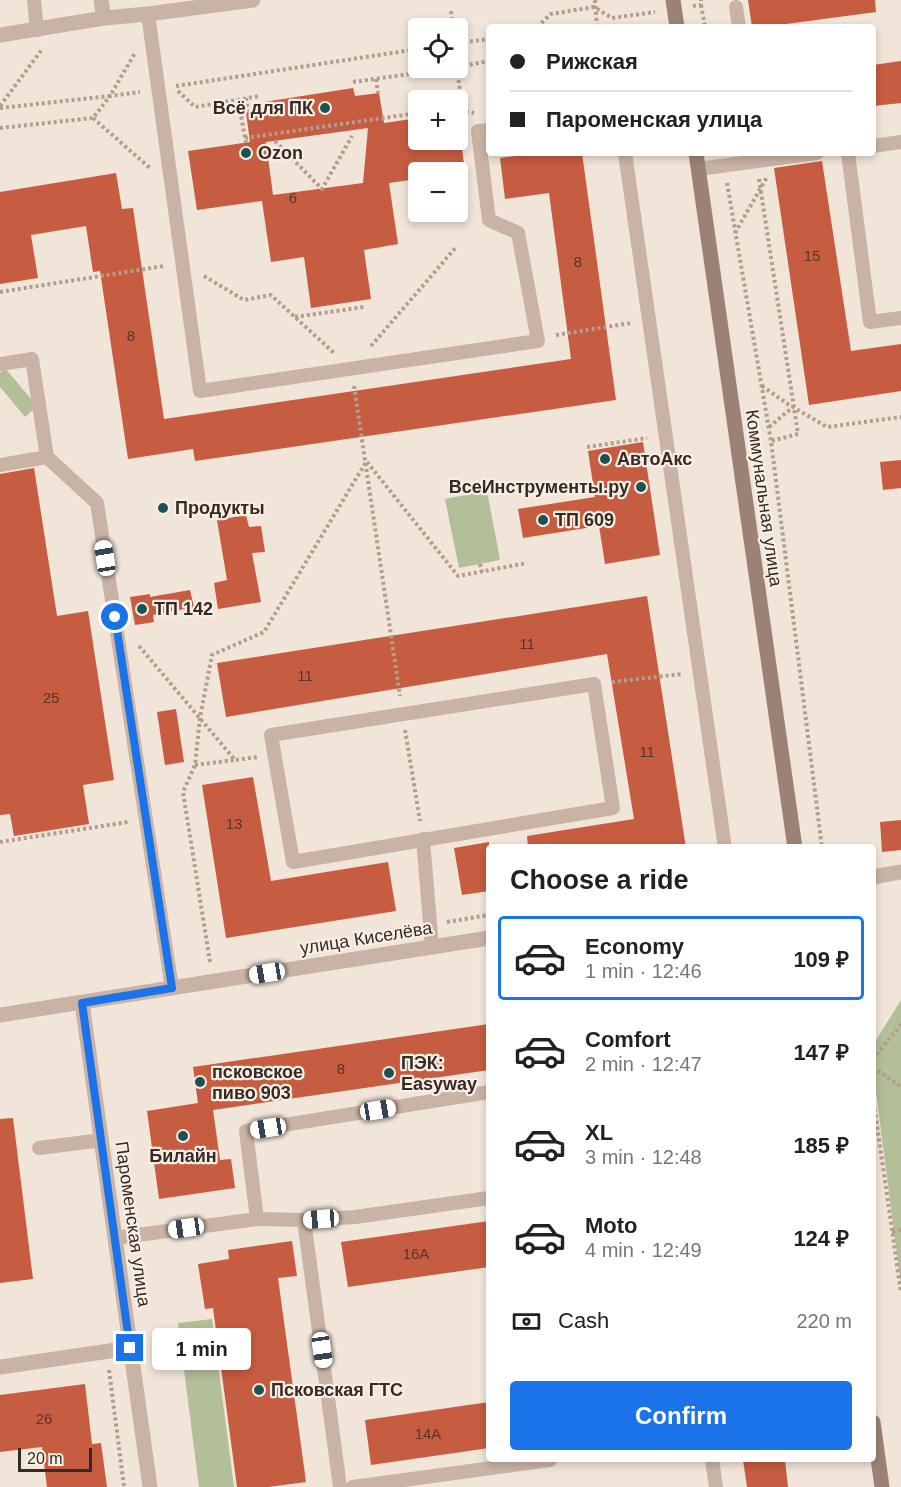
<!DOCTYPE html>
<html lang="en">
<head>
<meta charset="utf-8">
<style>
	:root { --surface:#fff; --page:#f2f2f2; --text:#222; --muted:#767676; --line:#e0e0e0; --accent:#1a73e8 }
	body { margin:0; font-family:Arial,sans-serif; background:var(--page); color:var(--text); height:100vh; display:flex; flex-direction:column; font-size:22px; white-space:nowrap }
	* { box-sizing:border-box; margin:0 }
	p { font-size:20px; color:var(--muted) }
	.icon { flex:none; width:33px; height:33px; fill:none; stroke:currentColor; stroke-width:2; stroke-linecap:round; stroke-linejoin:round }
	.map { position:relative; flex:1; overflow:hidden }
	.panel { position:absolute; left:486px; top:844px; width:390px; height:618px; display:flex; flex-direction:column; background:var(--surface); border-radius:6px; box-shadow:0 3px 9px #0003 }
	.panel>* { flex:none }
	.hud { position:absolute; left:486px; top:24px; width:390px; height:132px; border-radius:6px; box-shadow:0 3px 9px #0003; display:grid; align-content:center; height:132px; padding:0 24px; background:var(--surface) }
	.tools { position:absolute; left:408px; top:18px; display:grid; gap:12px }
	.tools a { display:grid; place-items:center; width:60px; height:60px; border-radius:6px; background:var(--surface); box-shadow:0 3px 9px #0003; font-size:30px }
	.scale { position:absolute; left:18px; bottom:15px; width:74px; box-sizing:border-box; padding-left:6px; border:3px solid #342a26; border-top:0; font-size:16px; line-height:21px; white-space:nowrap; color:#342a26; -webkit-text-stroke:4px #f9eee4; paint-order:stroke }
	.end { position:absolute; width:27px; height:27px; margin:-14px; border:8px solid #1a73e8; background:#fff; box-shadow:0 0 0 3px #fff }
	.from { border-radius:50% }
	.bubble { position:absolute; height:42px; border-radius:6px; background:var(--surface); box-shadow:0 3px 9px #0003; font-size:20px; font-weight:700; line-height:42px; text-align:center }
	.car { position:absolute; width:18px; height:36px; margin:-18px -9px; border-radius:8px; box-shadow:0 0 4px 2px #0007; background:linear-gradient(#fff 24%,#345 0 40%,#fff 0 76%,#345 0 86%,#fff 0) }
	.hud b { display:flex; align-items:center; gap:21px; height:57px; font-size:22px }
	.hud b+b { border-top:2px solid var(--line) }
	.hud i { width:15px; height:15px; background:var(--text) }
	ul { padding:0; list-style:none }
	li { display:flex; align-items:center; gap:18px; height:84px; margin:0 12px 9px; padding:0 12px; border:3px solid transparent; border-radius:6px }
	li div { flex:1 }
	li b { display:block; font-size:22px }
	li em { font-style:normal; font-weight:700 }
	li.selected { border-color:var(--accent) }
	li>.icon { width:54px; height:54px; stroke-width:1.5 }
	h2 { padding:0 24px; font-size:27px; line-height:72px }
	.pay { display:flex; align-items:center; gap:15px; height:66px; padding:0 24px; font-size:22px }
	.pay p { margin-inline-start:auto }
	.cta { display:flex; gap:12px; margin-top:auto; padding:12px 24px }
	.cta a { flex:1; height:69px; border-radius:6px; background:var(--accent); color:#fff; font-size:24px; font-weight:700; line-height:69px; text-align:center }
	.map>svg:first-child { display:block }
</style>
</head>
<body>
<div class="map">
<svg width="901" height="1487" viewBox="0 0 901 1487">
	<rect width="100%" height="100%" fill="#f1e4d8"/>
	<g fill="#b3bf98">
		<polygon points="5,368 37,406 25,417 0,387 0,373"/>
		<polygon points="487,491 500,560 459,568 445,499"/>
		<polygon points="901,1000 901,1286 873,1068 873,1045"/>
		<polygon points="212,1319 234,1487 199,1487 178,1323"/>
	</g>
	<g fill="#c65c40" fill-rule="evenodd">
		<polygon points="748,0 875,0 876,12 786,24 786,27 752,27"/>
		<polygon points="901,61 901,103 873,106 873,65"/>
		<path d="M353,88L355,96L379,93L384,123L418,118V140H461L465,172H418V179L389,183L398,244L364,250L371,299L311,308L304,257L271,262L262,201L197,210L188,151L250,142L246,112L267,110L264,102ZM368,128L363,183L273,195L266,142Z"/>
		<polygon points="536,153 582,153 616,400 195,461 193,449 128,459 100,271 93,272 86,226 31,235 38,278 0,284 0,192 116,173 122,209 133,208 164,419 571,359 549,193 505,199 500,158"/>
		<polygon points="822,161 851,351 901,344 901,391 809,405 774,168"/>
		<polygon points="643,442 660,555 605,564 599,526 523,538 518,509 595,497 588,451"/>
		<polygon points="901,460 901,488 883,490 880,462"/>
		<polygon points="34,468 57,616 88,611 114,780 83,785 89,824 14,836 10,814 0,815 0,474"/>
		<polygon points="246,515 249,527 261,526 265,552 252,553 261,602 218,609 214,583 227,580 217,520"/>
		<polygon points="190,590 194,607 153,615 154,622 135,625 130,597 150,594 150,597"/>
		<polygon points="647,596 686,848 528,848 527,836 634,819 607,654 226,717 217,663"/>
		<polygon points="176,709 184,762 165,765 157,712"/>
		<polygon points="253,777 271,881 388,862 396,911 226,938 202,785"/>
		<polygon points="901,820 901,850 882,852 880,822"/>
		<polygon points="489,842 489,891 462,895 454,848"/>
		<polygon points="489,1024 489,1070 213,1110 220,1160 231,1159 235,1188 159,1199 147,1111 198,1103 193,1067"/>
		<polygon points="13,1118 33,1279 0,1283 0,1119"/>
		<polygon points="489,1221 489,1267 348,1287 341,1242"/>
		<polygon points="292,1241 297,1276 278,1278 306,1482 268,1487 237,1487 213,1308 205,1309 198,1264 229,1259 228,1250"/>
		<polygon points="85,1384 92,1444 101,1443 107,1487 47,1487 42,1447 0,1452 0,1395"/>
		<polygon points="489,1402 489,1448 371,1465 365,1420"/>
		<polygon points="743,1460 785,1460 788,1487 747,1487"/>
	</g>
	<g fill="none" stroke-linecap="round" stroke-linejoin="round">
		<g stroke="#b49d8e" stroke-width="4" stroke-dasharray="3 3" stroke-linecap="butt">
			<polyline points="595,0 597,27"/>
			<polyline points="701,5 705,27"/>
			<polyline points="693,6 701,5 701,0"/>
			<polyline points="451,11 453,28"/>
			<polyline points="537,27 551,14 594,7 612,18 655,12"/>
			<polyline points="458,43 489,39"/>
			<polyline points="458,67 489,61"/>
			<polyline points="457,68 462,106"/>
			<polyline points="376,79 378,93"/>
			<polyline points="353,82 452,68"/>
			<polyline points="176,86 418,49"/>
			<polyline points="178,91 195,107 260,96"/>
			<polyline points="246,98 248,112"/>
			<polyline points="238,99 246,143"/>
			<polyline points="0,106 43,48"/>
			<polyline points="458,107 462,106 463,111 474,113"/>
			<polyline points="0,108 110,96 135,53"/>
			<polyline points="93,118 151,169"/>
			<polyline points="0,128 93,118 110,96 140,92"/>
			<polyline points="245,138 418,113"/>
			<polyline points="275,141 322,189 352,136"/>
			<polyline points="759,179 798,434 771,441"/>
			<polyline points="727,183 771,441 822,848"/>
			<polyline points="735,233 767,177"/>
			<polyline points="204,276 244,300 271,295 334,353"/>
			<polyline points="0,292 164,266"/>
			<polyline points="295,317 364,307"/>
			<polyline points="556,335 631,323"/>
			<polyline points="371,346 457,246"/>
			<polyline points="354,386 400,696"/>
			<polyline points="762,386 792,407"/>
			<polyline points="769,427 793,407 827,427 901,417"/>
			<polyline points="587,447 647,438"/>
			<polyline points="367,462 458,576 527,563"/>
			<polyline points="480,564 482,572"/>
			<polyline points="139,646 235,760 258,757"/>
			<polyline points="612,682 682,674"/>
			<polyline points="405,730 420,821"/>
			<polyline points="195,765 234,760"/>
			<polyline points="0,842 128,822"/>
			<polyline points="447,922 489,915"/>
			<polyline points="388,931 413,927"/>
			<polyline points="210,962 183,792 195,765 200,718 212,655 264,632 366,462"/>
			<polyline points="873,1059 901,1024"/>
			<polyline points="873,1067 901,1087"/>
			<polyline points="873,1097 901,1293"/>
			<polyline points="892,1232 901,1230"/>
			<polyline points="109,1370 124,1487"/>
		</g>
		<g stroke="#c9b3a4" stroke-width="14">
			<polyline points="34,0 37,30"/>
			<polyline points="736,7 739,27"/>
			<polyline points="148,14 200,391 538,341 518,233 489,220 478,131 489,130"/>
			<polyline points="873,146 901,142"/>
			<polyline points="625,153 725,848"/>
			<polyline points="848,153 870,322 901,318"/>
			<polyline points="698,169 817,153"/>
			<polyline points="0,364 32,359 47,457 97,503 172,988"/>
			<polyline points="0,465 47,457"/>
			<polygon points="594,684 613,808 293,862 271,735"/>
			<polyline points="423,839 432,947"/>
			<polyline points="39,1148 102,1140"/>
			<polyline points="257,1219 304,1220 340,1487"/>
			<polyline points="304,1220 355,1217 489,1198"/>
			<polyline points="115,1238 257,1219 246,1131 489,1092"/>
			<polyline points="712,1460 716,1487"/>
			<polyline points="353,1487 550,1460"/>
		</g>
		<g stroke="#c9b3a4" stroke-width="15">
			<polyline points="101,0 104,18"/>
			<polyline points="873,877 901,872"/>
			<polyline points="82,1003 150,1487"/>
			<polyline points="0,1015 489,938"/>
			<polyline points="0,1367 130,1348"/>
		</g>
		<polyline stroke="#c9b3a4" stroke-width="15" points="0,35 104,18 148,14 253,0"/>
		<g stroke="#9c8275" stroke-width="15">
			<polyline points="673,0 677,27"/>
			<polyline points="696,153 795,848"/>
			<polyline points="873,1422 882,1487"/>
		</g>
	</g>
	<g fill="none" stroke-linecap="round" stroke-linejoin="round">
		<polyline stroke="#1a73e8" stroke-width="8" points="115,617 172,988 82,1003 130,1348"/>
	</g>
	<g fill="#1b5355" stroke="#f9eee4" stroke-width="2">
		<circle cx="325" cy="108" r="6"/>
		<circle cx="246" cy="153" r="6"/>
		<circle cx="605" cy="459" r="6"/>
		<circle cx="641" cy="487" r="6"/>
		<circle cx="163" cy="508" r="6"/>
		<circle cx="543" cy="520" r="6"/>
		<circle cx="142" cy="609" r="6"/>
		<circle cx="389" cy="1073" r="6"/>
		<circle cx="200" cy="1082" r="6"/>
		<circle cx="183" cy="1136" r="6"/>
		<circle cx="259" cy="1390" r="6"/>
	</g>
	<g text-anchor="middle" stroke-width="4.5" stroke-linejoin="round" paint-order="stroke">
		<g font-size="15" fill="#58362c">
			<text x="293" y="203">6</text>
			<text x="812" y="261">15</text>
			<text x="578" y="267">8</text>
			<text x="131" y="341">8</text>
			<text x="527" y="649">11</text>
			<text x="305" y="681">11</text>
			<text x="51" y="703">25</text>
			<text x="647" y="757">11</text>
			<text x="234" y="829">13</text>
			<text x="341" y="1074">8</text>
			<text x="416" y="1259">16А</text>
			<text x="44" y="1424">26</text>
			<text x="428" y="1439">14А</text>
		</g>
		<g font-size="18" font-weight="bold" fill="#342a26" stroke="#f9eee4" text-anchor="start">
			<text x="313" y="114" text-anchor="end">Всё для ПК</text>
			<text x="258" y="159">Ozon</text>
			<text x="617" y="465">АвтоАкс</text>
			<text x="629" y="493" text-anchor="end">ВсеИнструменты.ру</text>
			<text x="175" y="514">Продукты</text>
			<text x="555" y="526">ТП 609</text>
			<text x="154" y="615">ТП 142</text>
			<text x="401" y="1069">ПЭК:<tspan x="401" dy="21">Easyway</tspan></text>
			<text x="212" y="1078">псковское<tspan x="212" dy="21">пиво 903</tspan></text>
			<text x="183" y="1162" text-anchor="middle">Билайн</text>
			<text x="271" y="1396">Псковская ГТС</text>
		</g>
		<g font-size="18" fill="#342a26" stroke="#f9eee4">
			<text transform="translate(764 498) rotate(82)" y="6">Коммунальная улица</text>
			<text transform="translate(366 938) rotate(-9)" y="6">улица Киселёва</text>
			<text transform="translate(133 1224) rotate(82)" y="6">Пароменская улица</text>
		</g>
	</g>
</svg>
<div class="tools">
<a><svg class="icon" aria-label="locate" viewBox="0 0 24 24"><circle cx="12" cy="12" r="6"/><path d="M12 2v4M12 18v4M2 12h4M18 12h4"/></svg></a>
<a>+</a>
<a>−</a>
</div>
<div class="scale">20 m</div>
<i class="end from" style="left:115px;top:617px"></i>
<i class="end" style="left:130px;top:1348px"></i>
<div class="bubble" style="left:152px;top:1328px;width:99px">1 min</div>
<i class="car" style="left:105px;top:558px;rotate:351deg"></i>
<i class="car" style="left:267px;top:973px;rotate:261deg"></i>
<i class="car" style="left:378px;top:1110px;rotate:81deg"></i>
<i class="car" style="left:268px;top:1128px;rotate:261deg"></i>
<i class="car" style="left:321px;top:1219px;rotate:266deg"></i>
<i class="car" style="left:186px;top:1228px;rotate:262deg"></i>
<i class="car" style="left:322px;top:1350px;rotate:172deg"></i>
<div class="hud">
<b><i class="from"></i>Рижская</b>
<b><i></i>Пароменская улица</b>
</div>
<section class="panel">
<h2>Choose a ride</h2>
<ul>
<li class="selected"><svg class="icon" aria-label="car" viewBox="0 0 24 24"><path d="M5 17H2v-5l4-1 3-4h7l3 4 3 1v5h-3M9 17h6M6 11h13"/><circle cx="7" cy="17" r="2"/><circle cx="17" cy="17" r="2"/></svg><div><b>Economy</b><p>1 min · 12:46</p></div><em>109 ₽</em></li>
<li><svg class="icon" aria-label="car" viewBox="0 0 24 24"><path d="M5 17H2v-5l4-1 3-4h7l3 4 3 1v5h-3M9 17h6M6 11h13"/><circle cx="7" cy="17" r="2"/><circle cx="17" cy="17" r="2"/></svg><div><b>Comfort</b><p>2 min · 12:47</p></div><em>147 ₽</em></li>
<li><svg class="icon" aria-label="car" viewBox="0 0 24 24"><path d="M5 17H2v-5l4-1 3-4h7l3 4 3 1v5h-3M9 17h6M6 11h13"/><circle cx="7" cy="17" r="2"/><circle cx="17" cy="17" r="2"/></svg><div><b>XL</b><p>3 min · 12:48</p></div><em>185 ₽</em></li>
<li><svg class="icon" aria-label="car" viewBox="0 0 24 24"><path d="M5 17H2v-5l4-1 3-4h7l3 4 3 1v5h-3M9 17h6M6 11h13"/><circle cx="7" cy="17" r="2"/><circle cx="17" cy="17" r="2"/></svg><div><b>Moto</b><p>4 min · 12:49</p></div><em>124 ₽</em></li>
</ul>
<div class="pay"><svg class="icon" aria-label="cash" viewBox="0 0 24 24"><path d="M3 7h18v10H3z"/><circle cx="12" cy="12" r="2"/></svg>Cash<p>220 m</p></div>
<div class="cta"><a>Confirm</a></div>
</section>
</div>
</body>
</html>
